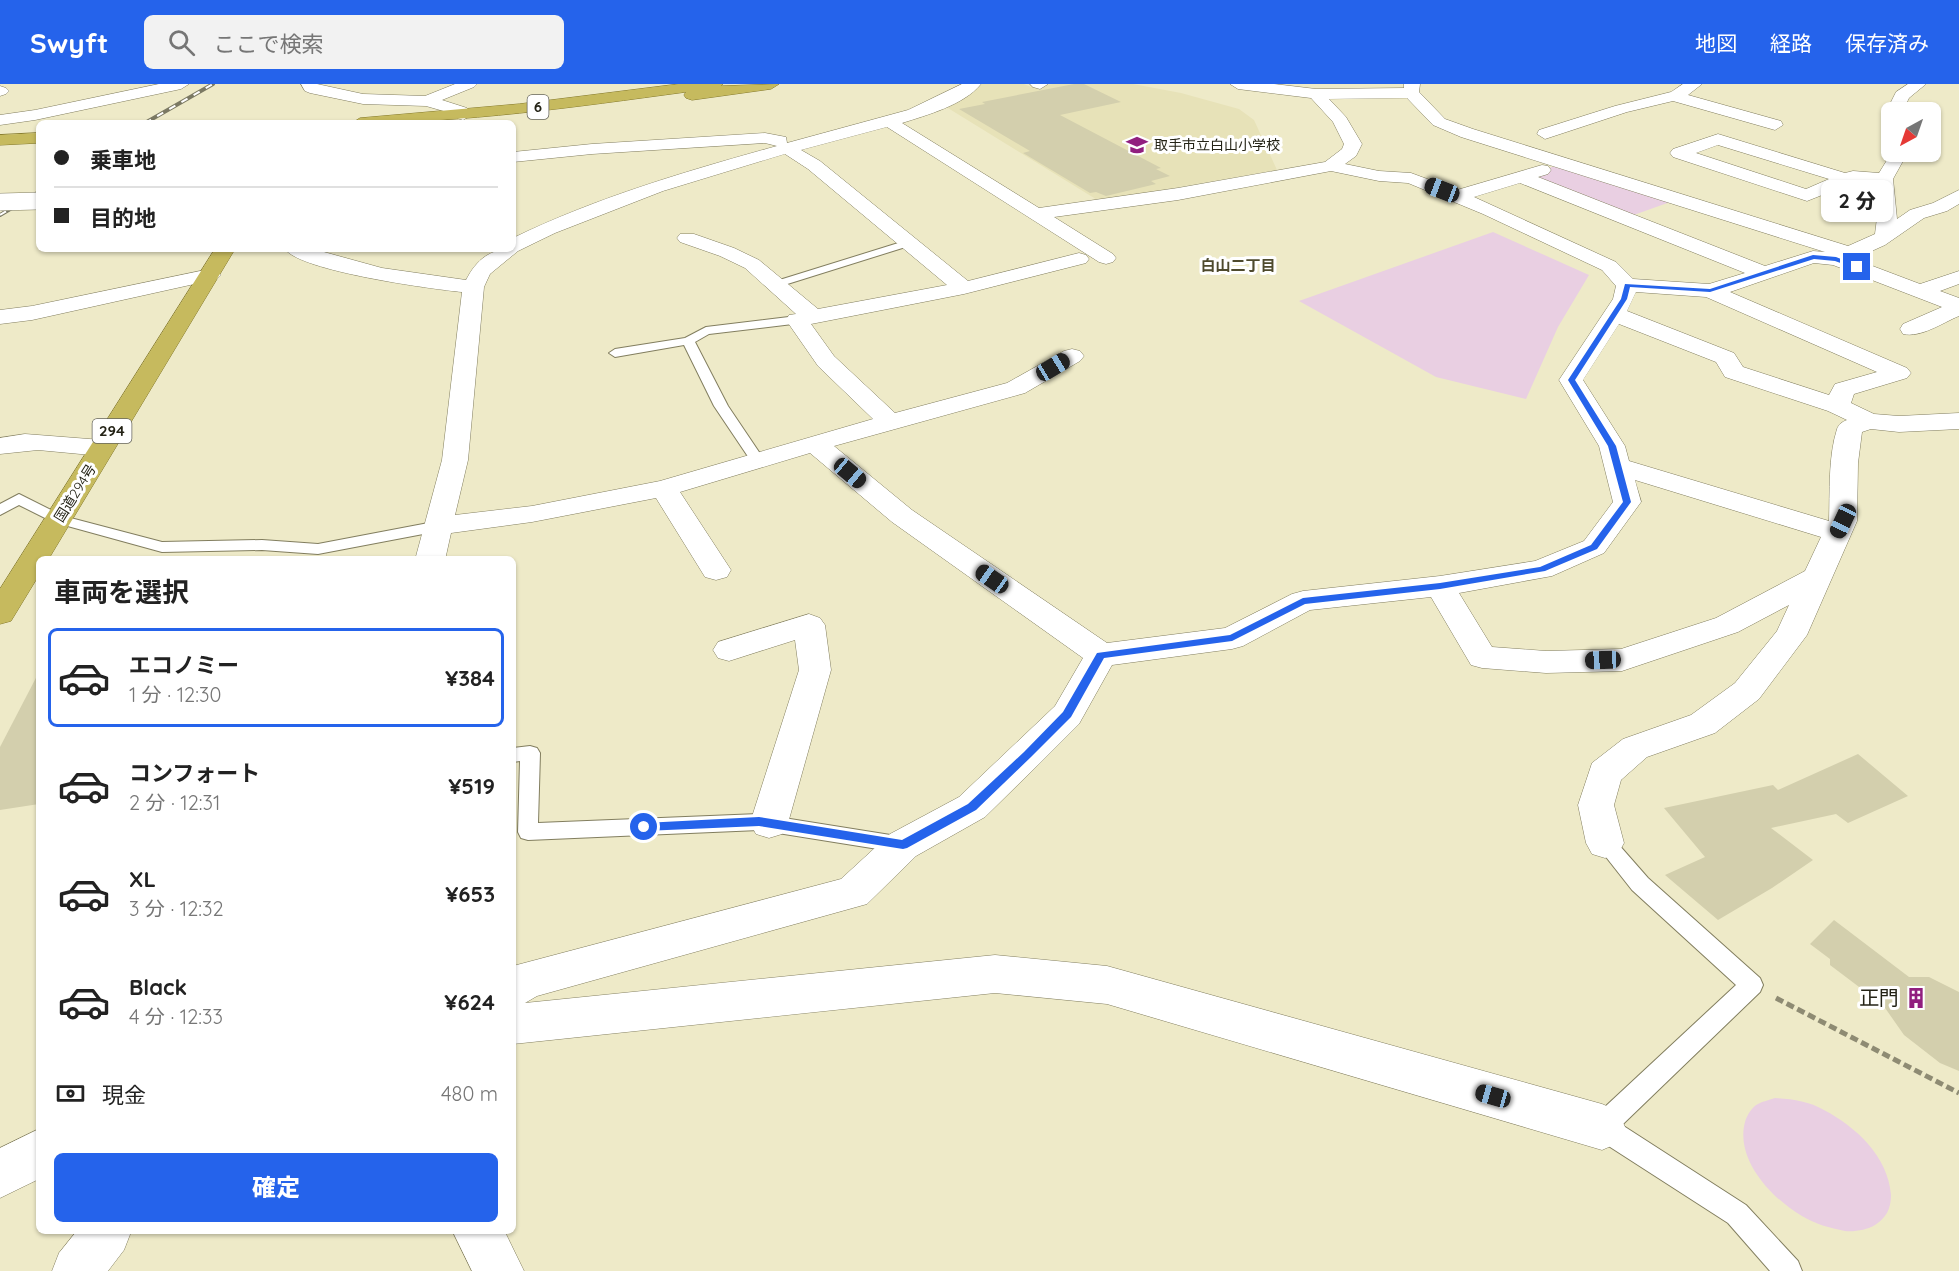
<!DOCTYPE html>
<html lang="ja">
<head>
<meta charset="utf-8">
<style>
	:root { --surface:#fff; --page:#f2f2f2; --text:#222; --muted:#767676; --line:#e0e0e0; --accent:#2563eb }
	body { margin:0; font-family:Quicksand,"Noto Sans JP",sans-serif; background:var(--page); color:var(--text); height:100vh; display:flex; flex-direction:column; font-size:22px; white-space:nowrap }
	* { box-sizing:border-box; margin:0 }
	p { font-size:20px; color:var(--muted) }
	.icon { flex:none; width:33px; height:33px; fill:none; stroke:currentColor; stroke-width:2; stroke-linecap:round; stroke-linejoin:round }
	.map { position:relative; flex:1; overflow:hidden }
	.details { position:absolute; left:36px; top:472px; width:480px; height:678px; display:flex; flex-direction:column; background:var(--surface); border-radius:9px; box-shadow:0 2px 4px #0004 }
	.details>* { flex:none }
	.top-card { position:absolute; left:36px; top:36px; width:480px; height:132px; border-radius:9px; box-shadow:0 2px 4px #0004; display:grid; align-content:center; height:132px; padding:0 18px; background:var(--surface) }
	.needle { width:39px; rotate:220deg }
	.buttons { position:absolute; left:1881px; top:18px; display:grid; gap:12px }
	.buttons a { display:grid; place-items:center; width:60px; height:60px; border-radius:9px; background:var(--surface); box-shadow:0 2px 4px #0004; font-size:30px }
	.end { position:absolute; width:27px; height:27px; margin:-14px; border:8px solid #2563eb; background:#fff; box-shadow:0 0 0 3px #fff }
	.from { border-radius:50% }
	.bubble { position:absolute; height:42px; border-radius:9px; background:var(--surface); box-shadow:0 2px 4px #0004; font-size:20px; font-weight:800; line-height:42px; text-align:center }
	.car { position:absolute; width:18px; height:36px; margin:-18px -9px; border-radius:8px; box-shadow:0 0 4px 2px #0007; background:linear-gradient(#222 24%,#8ab4d8 0 40%,#222 0 76%,#8ab4d8 0 86%,#222 0) }
	.top-card b { display:flex; align-items:center; gap:21px; height:57px; font-size:22px }
	.top-card b+b { border-top:2px solid var(--line) }
	.top-card i { width:15px; height:15px; background:var(--text) }
	ul { padding:0; list-style:none }
	li { display:flex; align-items:center; gap:18px; height:99px; margin:0 12px 9px; padding:0 6px; border:3px solid transparent; border-radius:9px }
	li div { flex:1 }
	li b { display:block; font-size:22px }
	li em { font-style:normal; font-weight:800 }
	li.active { border-color:var(--accent) }
	li>.icon { width:54px; height:54px; stroke-width:1.5 }
	h2 { padding:0 18px; font-size:27px; line-height:72px }
	.pay { display:flex; align-items:center; gap:15px; height:66px; padding:0 18px; font-size:22px }
	.pay p { margin-inline-start:auto }
	.primary-button { display:flex; gap:12px; margin-top:auto; padding:12px 18px }
	.primary-button a { flex:1; height:69px; border-radius:9px; background:var(--accent); color:#fff; font-size:24px; font-weight:800; line-height:69px; text-align:center }
	header { display:flex; align-items:center; gap:36px; box-sizing:border-box; height:84px; padding:0 30px; background:var(--accent); color:#fff }
	header strong { font-size:28px }
	nav { display:flex; gap:33px; margin-inline-start:auto; font-size:21px }
	.search { width:420px; height:54px; background:var(--page); display:flex; align-items:center; gap:15px; box-sizing:border-box; padding:0 21px; border-radius:9px; color:var(--muted); font-size:22px }
	.map>svg:first-child { display:block }
</style>
</head>
<body>
<header>
<strong>Swyft</strong>
<div class="search"><svg class="icon" aria-label="search" viewBox="0 0 24 24"><circle cx="10" cy="10" r="6"/><path d="M15 15l6 6"/></svg>ここで検索</div>
<nav><a>地図</a><a>経路</a><a>保存済み</a></nav>
</header>
<div class="map">
<svg width="1959" height="1187" viewBox="0 0 1959 1187">
	<rect width="100%" height="100%" fill="#eeeac8"/>
	<polygon fill="#e7e2b8" points="979,0 1024,0 1031,3 1053,0 1133,0 1181,9 1239,25 1254,36 1277,86 1099,117 943,21"/>
	<g fill="#e9cfe2">
		<polygon points="1561,80 1673,117 1631,132 1522,93"/>
		<polygon points="1493,148 1589,191 1558,243 1526,315 1436,293 1299,217"/>
		<path d="M1775,1014C1792,1015 1809,1017 1824,1026C1856,1043 1888,1072 1891,1111C1891,1125 1886,1134 1875,1141C1867,1146 1854,1148 1845,1147C1830,1144 1815,1140 1802,1132C1771,1114 1735,1075 1745,1038C1747,1031 1752,1023 1758,1020C1763,1017 1770,1016 1775,1014Z"/>
	</g>
	<g fill="#d3cfad">
		<polygon points="1074,0 1084,0 1121,18 1060,31 1161,84 1156,85 1170,92 1151,97 1156,100 1106,112 1096,108 1090,109 1023,69 1030,67 959,25 985,20 982,18"/>
		<polygon points="39,588 39,720 0,726 0,663"/>
		<polygon points="1858,670 1908,712 1848,739 1836,730 1771,744 1813,776 1772,804 1718,836 1665,791 1705,773 1664,724 1773,701 1778,706"/>
		<polygon points="1834,836 1909,893 1929,893 1959,908 1959,987 1940,979 1904,951 1883,921 1830,881 1830,875 1810,860"/>
	</g>
	<g fill="none" stroke-linecap="round" stroke-linejoin="round">
		<defs>
			<g id="service">
				<polygon points="908,156 912,157 912,161 781,202 777,203 771,200 773,198"/>
				<polygon points="797,232 801,233 801,239 709,250 695,258 728,322 765,377 758,381 753,380 714,322 684,261 615,273 609,269 615,265 685,254 706,243"/>
				<polygon points="19,410 63,432 162,458 262,456 318,460 439,437 447,442 439,447 318,470 262,466 162,468 53,438 19,421 0,431 0,420"/>
				<polygon points="530,662 537,664 540,669 538,739 759,730 903,753 910,755 913,761 910,767 903,769 759,746 528,756 521,754 518,748 520,677 513,678 513,664"/>
				<polygon points="1605,751 1612,753 1648,794 1760,894 1763,901 1760,908 1622,1041 1746,1121 1798,1177 1802,1187 1770,1187 1728,1139 1593,1052 1589,1043 1593,1034 1736,901 1632,806 1595,759 1598,753"/>
			</g>
			<g id="minor">
				<polygon points="159,0 189,0 181,5 35,36 0,41 0,31 35,26"/>
				<polygon points="301,0 317,0 363,10 425,12 455,0 477,0 474,3 442,16 467,24 471,31 463,36 457,34 454,30 426,22 363,20 310,9 305,7"/>
				<path d="M962,0H981C964,21 927,31 902,39L1039,124L1178,104L1325,78L1342,65L1344,60L1333,38L1311,14L1238,5L1230,0H1274L1316,5L1404,4V0H1420L1419,8L1445,35L1473,45L1848,162L1875,150L1878,126L1875,100L1855,98L1807,117L1673,73L1670,69L1673,65L1718,50L1845,89L1853,87L1879,89L1892,68H1908L1893,95L1897,135L1910,126L1933,119L1959,106V120L1947,127L1924,134L1885,161L1854,175L1920,200L1959,187V200L1940,207L1959,214V232C1942,239 1921,254 1903,250L1900,245L1903,240L1942,223L1833,181L1814,179L1730,208L1907,284L1911,289L1907,294L1854,310L1851,319L1874,330L1899,332L1959,329V345L1899,348L1871,345L1862,348L1858,379L1857,437L1807,551L1759,615L1715,649L1647,673L1621,696L1614,721L1624,759L1618,770L1605,774L1592,770L1586,759L1578,721L1592,679L1623,655L1691,631L1735,599L1777,547L1789,521L1738,548L1622,587L1546,589L1482,584L1471,581L1431,513L1310,526L1243,562L1232,565L1112,581L1079,640L1039,680L985,733L916,772L867,820L537,912L525,919L995,871L1107,882L1602,1020L1618,1027L1625,1043L1618,1059L1602,1066L1107,920L995,909L513,960V882L841,795L890,750L959,713L1055,622L1083,574L892,438L810,369L680,408L731,486L727,493L716,496L705,493L656,414L532,438L451,449L445,476H415L442,376L462,208C431,205 300,187 285,165H313L382,184L466,196C477,175 490,165 513,165V154C598,113 687,87 777,62L765,59L592,70L513,78V68L592,60L765,49L786,53L787,59L908,26ZM1407,14L1433,41L1461,53L1825,168L1813,167L1765,182L1538,93L1548,90L1551,86L1548,82L1542,81L1457,106L1411,89L1379,87L1345,80L1356,72L1362,60L1346,33L1329,15ZM887,43L1099,178L1106,180L1113,178L1116,174L1113,170L1054,133L1178,116L1331,87L1379,97L1408,99L1483,130L1602,186L1616,202L1613,215L1559,296L1599,362L1613,418L1584,457L1535,477L1440,492L1303,507L1292,510L1225,544L1107,559L912,426L834,362L1025,309L1080,277L1084,272L1080,267L1072,265L1064,267L1007,299L895,329L834,272L811,240L964,210L1086,179L1089,175L1086,171L1079,169L968,197L820,77L801,66ZM1718,61L1829,95L1806,105L1696,69ZM785,70L808,85L947,201L818,225L759,176L734,164L694,150H680L677,154L680,158L720,172L745,184L796,230L789,231L786,236L818,282L873,335L660,397L532,422L455,431L468,376L484,203L490,190L518,167L555,149L663,107ZM1520,99L1745,189L1709,200L1633,195L1616,178L1474,113ZM1636,208L1706,213L1877,288L1835,300L1829,311L1743,283L1734,269L1627,227ZM1619,240L1716,278L1725,293L1828,327L1847,336C1842,338 1839,340 1837,345C1828,373 1830,408 1829,437L1629,377L1625,362L1583,296ZM1635,396L1821,453L1805,487L1716,534L1621,565L1546,567L1492,563L1459,509L1552,492L1604,469L1641,418Z"/>
				<polygon points="1030,0 1048,0 1040,5 1033,3"/>
				<polygon points="1683,0 1702,0 1688,11 1781,37 1783,41 1775,46 1673,17 1627,28 1545,55 1537,50 1539,46 1615,22 1671,8"/>
				<polygon points="1908,0 1926,0 1909,14 1902,28 1892,28 1892,32 1888,31 1886,28 1896,8"/>
				<polygon points="0,2 6,4 9,7 6,10 0,12"/>
				<polygon points="210,185 217,187 221,191 217,195 32,236 0,240 0,226 32,222"/>
				<polygon points="25,350 102,356 111,358 115,364 111,370 102,372 38,366 0,370 0,354"/>
				<polygon points="809,530 820,534 825,541 831,586 788,739 782,750 769,754 756,750 750,739 799,586 795,556 729,577 718,574 713,566 718,558"/>
				<polygon points="76,1148 131,1148 124,1166 108,1187 52,1187 59,1169"/>
				<polygon points="453,1148 505,1148 524,1187 472,1187"/>
			</g>
			<polygon id="tertiary" points="39,1045 39,1095 0,1114 0,1064"/>
			<g id="trunk">
				<path d="M679,0H723L721,2L779,0L771,5L692,16L686,14L684,11L686,8C575,23 464,39 352,39L360,34L519,20Z"/>
				<polygon points="39,49 39,59 0,61 0,51"/>
				<polygon points="215,165 235,165 48,476 39,476 39,491 11,537 0,540 0,505"/>
			</g>
		</defs>
		<use href="#service" stroke="#827e5f" stroke-width="2"/>
		<use href="#minor" stroke="#827e5f" stroke-width="1"/>
		<use href="#tertiary" stroke="#827e5f" stroke-width="1"/>
		<use href="#trunk" stroke="#84792b" stroke-width="1"/>
		<polyline stroke="#8e8b73" stroke-width="5" stroke-dasharray="8 4" stroke-linecap="butt" points="1776,914 1959,1009"/>
		<use href="#service" fill="#fff" fill-rule="evenodd"/>
		<use href="#minor" fill="#fff" fill-rule="evenodd"/>
		<use href="#tertiary" fill="#fff" fill-rule="evenodd"/>
		<use href="#trunk" fill="#c6ba5e" fill-rule="evenodd"/>
		<defs>
			<g id="rail">
				<polyline points="145,39 213,0"/>
				<polyline points="0,131 39,108"/>
			</g>
		</defs>
		<use href="#rail" stroke="#7b7963" stroke-width="4"/>
		<use href="#rail" stroke="#fff" stroke-width="2" stroke-dasharray="7" stroke-linecap="butt"/>
		<defs>
			<polyline id="minor-bridge" points="0,118 38,117"/>
		</defs>
		<use href="#minor-bridge" stroke="#827e5f" stroke-width="18" stroke-linecap="butt"/>
		<use href="#minor-bridge" stroke="#fff" stroke-width="17"/>
	</g>
	<polygon fill="#2563eb" points="1813,171 1836,173 1861,183 1857,185 1835,177 1814,175 1710,208 1630,203 1627,215 1575,296 1616,362 1631,418 1597,465 1545,487 1440,505 1305,520 1232,557 1104,574 1071,633 1031,673 976,726 907,764 903,765 759,742 644,747 638,743 644,739 759,733 902,756 968,720 1024,668 1063,628 1097,569 1230,551 1303,514 1440,499 1540,483 1591,461 1623,418 1608,362 1568,296 1621,215 1625,200 1710,205"/>
	<defs>
		<symbol id="school-bare" viewBox="-9 -9 18 18"><path d="M0-5L7-2L0 1L-7-2ZM-4 1L0 2.5L4 1V4Q0 6-4 4Z" fill="#911f7f" stroke="#fff" stroke-width="2.5" paint-order="stroke"/></symbol>
		<symbol id="building-bare" viewBox="-9 -9 18 18"><path d="M-4-6H4V6H1V3H-1V6H-4ZM-2.5-4.3h1.7v1.8h-1.7ZM.8-4.3h1.7v1.8H.8ZM-2.5-1h1.7V.8h-1.7ZM.8-1h1.7V.8H.8Z" fill="#911f7f" stroke="#fff" stroke-width="2.5" paint-order="stroke"/></symbol>
	</defs>
	<g fill-rule="evenodd">
		<use href="#school-bare" x="1122" y="46" width="30" height="30"/>
		<use href="#building-bare" x="1901" y="899" width="30" height="30"/>
	</g>
	<g text-anchor="middle" stroke-width="6" stroke-linejoin="round" paint-order="stroke">
		<g font-size="14" fill="#242316" stroke="#fff" text-anchor="start">
			<text x="1154" y="66">取手市立白山小学校</text>
		</g>
		<g font-size="14" fill="#242316" stroke="#fff">
			<text transform="translate(75 409) rotate(-58)" y="5">国道294号</text>
		</g>
		<g fill="#fff" stroke="#66655c" stroke-width="1.5">
			<rect x="527.5" y="11" width="21" height="24" rx="4.5"/>
			<rect x="92.5" y="335" width="39" height="24" rx="4.5"/>
		</g>
		<g font-size="15" font-weight="bold" fill="#242316">
			<text x="538" y="28">6</text>
			<text x="112" y="352">294</text>
		</g>
		<g font-size="15" font-weight="bold" fill="#4e4a2d" stroke="#fff">
			<text x="1238" y="187">白山二丁目</text>
		</g>
		<g font-size="20" fill="#242316" stroke="#fff" text-anchor="end">
			<text x="1899" y="921">正門</text>
		</g>
	</g>
</svg>
<div class="buttons">
<a><svg class="needle" viewBox="-14 -14 28 28"><path d="M0-13l5 13h-10z" fill="#e53935"/><path d="M0 13l5-13h-10z" fill="#767676"/></svg></a>
</div>
<i class="end from" style="left:644px;top:743px"></i>
<i class="end" style="left:1857px;top:183px"></i>
<div class="bubble" style="left:1821px;top:96px;width:72px">2 分</div>
<i class="car" style="left:1442px;top:106px;rotate:291deg"></i>
<i class="car" style="left:1053px;top:283px;rotate:59deg"></i>
<i class="car" style="left:850px;top:389px;rotate:130deg"></i>
<i class="car" style="left:1843px;top:437px;rotate:205deg"></i>
<i class="car" style="left:992px;top:495px;rotate:305deg"></i>
<i class="car" style="left:1603px;top:576px;rotate:268deg"></i>
<i class="car" style="left:1493px;top:1012px;rotate:286deg"></i>
<div class="top-card">
<b><i class="from"></i>乗車地</b>
<b><i></i>目的地</b>
</div>
<section class="details">
<h2>車両を選択</h2>
<ul>
<li class="active"><svg class="icon" aria-label="car" viewBox="0 0 24 24"><path d="M5 17H2v-5l4-1 3-4h7l3 4 3 1v5h-3M9 17h6M6 11h13"/><circle cx="7" cy="17" r="2"/><circle cx="17" cy="17" r="2"/></svg><div><b>エコノミー</b><p>1 分 · 12:30</p></div><em>¥384</em></li>
<li><svg class="icon" aria-label="car" viewBox="0 0 24 24"><path d="M5 17H2v-5l4-1 3-4h7l3 4 3 1v5h-3M9 17h6M6 11h13"/><circle cx="7" cy="17" r="2"/><circle cx="17" cy="17" r="2"/></svg><div><b>コンフォート</b><p>2 分 · 12:31</p></div><em>¥519</em></li>
<li><svg class="icon" aria-label="car" viewBox="0 0 24 24"><path d="M5 17H2v-5l4-1 3-4h7l3 4 3 1v5h-3M9 17h6M6 11h13"/><circle cx="7" cy="17" r="2"/><circle cx="17" cy="17" r="2"/></svg><div><b>XL</b><p>3 分 · 12:32</p></div><em>¥653</em></li>
<li><svg class="icon" aria-label="car" viewBox="0 0 24 24"><path d="M5 17H2v-5l4-1 3-4h7l3 4 3 1v5h-3M9 17h6M6 11h13"/><circle cx="7" cy="17" r="2"/><circle cx="17" cy="17" r="2"/></svg><div><b>Black</b><p>4 分 · 12:33</p></div><em>¥624</em></li>
</ul>
<div class="pay"><svg class="icon" aria-label="cash" viewBox="0 0 24 24"><path d="M3 7h18v10H3z"/><circle cx="12" cy="12" r="2"/></svg>現金<p>480 m</p></div>
<div class="primary-button"><a>確定</a></div>
</section>
</div>
</body>
</html>
